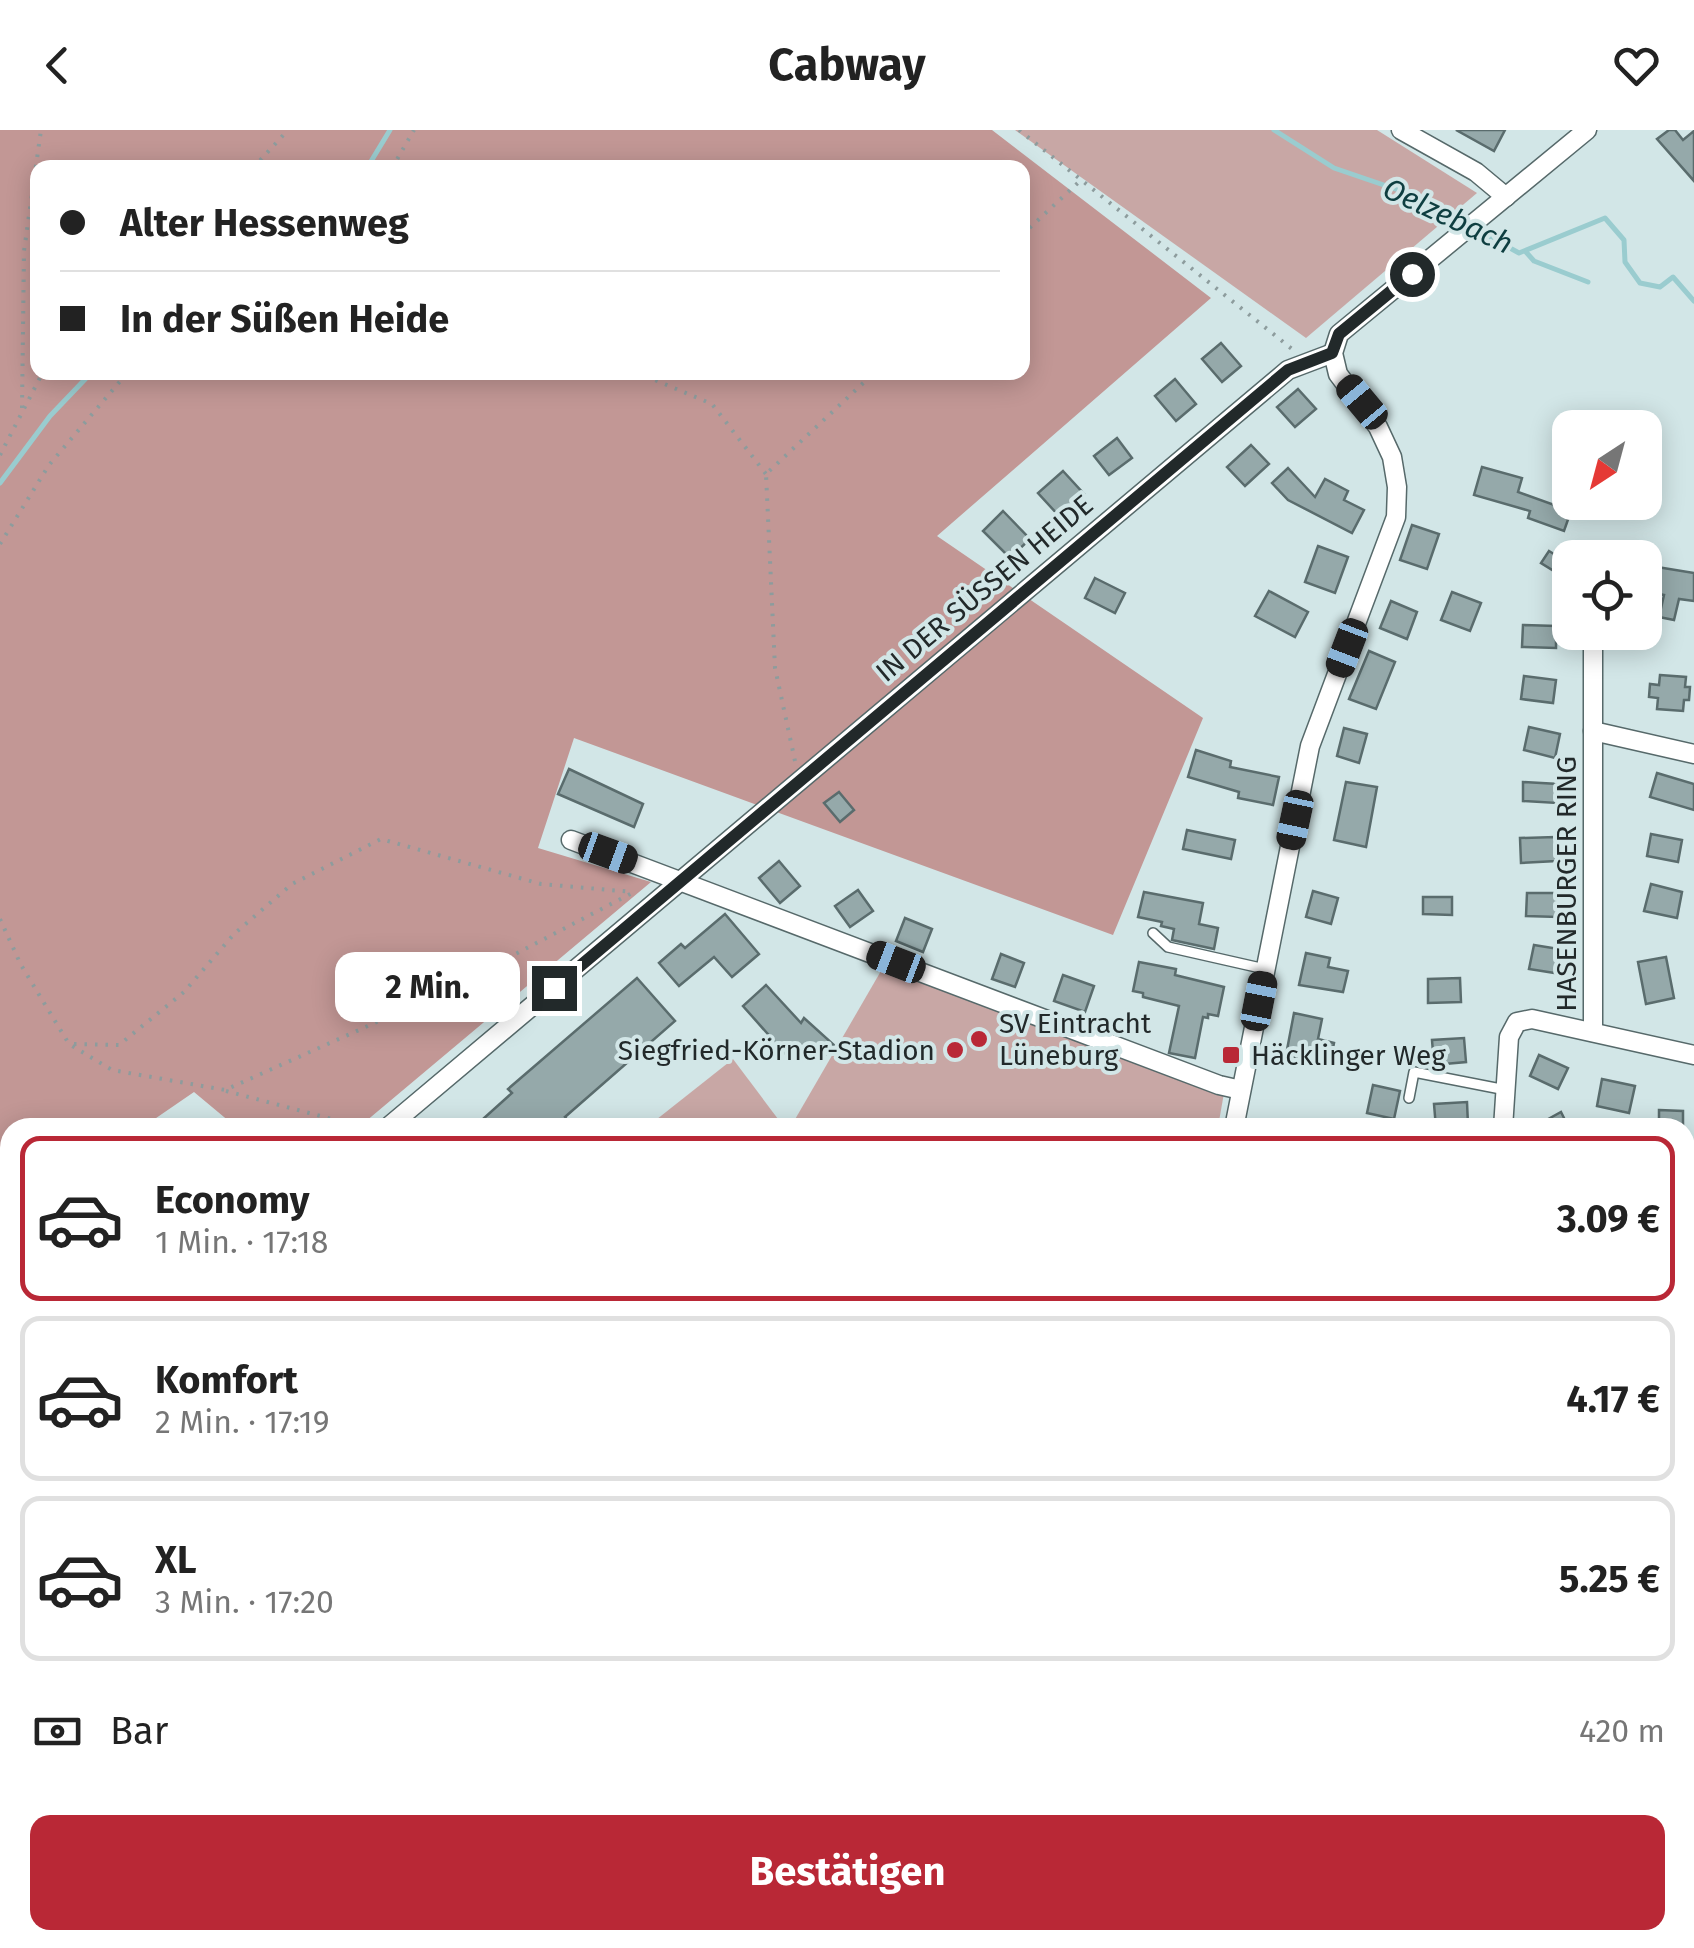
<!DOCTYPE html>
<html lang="de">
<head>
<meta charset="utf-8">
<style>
	:root { --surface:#fff; --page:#f6f6f6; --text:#222; --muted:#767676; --line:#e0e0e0; --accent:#b92836 }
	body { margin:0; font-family:"Fira Sans",sans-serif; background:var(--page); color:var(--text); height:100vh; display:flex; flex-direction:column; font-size:38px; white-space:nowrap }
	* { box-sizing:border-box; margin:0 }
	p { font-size:32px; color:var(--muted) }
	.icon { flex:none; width:55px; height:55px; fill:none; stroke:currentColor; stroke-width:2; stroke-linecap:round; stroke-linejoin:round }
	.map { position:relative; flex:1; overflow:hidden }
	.details { position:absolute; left:0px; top:988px; width:1695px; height:832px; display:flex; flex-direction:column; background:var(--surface); border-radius:30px 30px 0 0; box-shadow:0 5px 25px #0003 }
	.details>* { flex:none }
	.hud { position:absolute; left:30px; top:30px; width:1000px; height:220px; border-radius:20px; box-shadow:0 5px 25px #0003; display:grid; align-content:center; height:220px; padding:0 30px; background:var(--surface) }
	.needle { width:65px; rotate:216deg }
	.fabs { position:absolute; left:1552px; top:280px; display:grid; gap:20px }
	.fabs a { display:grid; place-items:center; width:110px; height:110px; border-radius:20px; background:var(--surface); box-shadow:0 5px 25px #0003; font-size:50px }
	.end { position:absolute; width:45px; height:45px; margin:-22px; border:12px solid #22292a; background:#fff; box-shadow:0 0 0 5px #fff }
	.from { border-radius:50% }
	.bubble { position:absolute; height:70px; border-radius:20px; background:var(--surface); box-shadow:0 5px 25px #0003; font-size:32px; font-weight:700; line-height:70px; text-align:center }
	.car { position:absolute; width:30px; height:60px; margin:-30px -15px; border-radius:12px; box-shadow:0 0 8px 2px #0007; background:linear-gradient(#222 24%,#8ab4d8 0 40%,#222 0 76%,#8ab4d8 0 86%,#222 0) }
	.hud b { display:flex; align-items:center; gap:35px; height:95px; font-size:38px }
	.hud b+b { border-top:2px solid var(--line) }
	.hud i { width:25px; height:25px; background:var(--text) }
	ul { padding:18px 0 0; list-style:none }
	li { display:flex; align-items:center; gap:30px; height:165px; margin:0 20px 15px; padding:0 10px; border:5px solid var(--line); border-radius:20px }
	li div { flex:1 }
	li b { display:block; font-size:38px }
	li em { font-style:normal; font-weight:700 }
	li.selected { border-color:var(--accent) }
	li>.icon { width:90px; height:90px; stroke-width:1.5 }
	.pay { display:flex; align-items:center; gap:25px; height:110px; padding:0 30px; font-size:38px }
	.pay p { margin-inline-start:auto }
	.action { display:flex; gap:20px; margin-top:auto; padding:20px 30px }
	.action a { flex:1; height:115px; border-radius:20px; background:var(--accent); color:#fff; font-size:40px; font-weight:700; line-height:115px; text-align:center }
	header { display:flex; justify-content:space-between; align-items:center; height:130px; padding:0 30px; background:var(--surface); font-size:45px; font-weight:700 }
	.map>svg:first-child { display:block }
</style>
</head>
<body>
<header><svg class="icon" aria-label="back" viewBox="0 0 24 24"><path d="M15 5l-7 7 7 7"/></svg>Cabway<svg class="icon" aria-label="heart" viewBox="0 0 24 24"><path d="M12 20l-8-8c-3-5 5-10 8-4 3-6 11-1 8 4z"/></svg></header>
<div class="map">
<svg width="1694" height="1818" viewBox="0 0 1694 1818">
	<rect width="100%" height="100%" fill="#d2e6e7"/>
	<g fill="#c8a7a5">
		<polygon points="1015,0 1377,0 1477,63 1306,208"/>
		<polygon points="885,834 1224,963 1218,997 790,998"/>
		<polygon points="733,929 784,997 647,997"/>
		<polygon points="0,1620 10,1640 10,1810 136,1810 142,1818 0,1818"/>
	</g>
	<path fill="#c29795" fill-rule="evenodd" d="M0,0H992L1211,168L937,406L1203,588L1113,805L574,608L538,718L651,752L359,997H236L194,962L143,997L10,998V1088L0,1090ZM38,38H1022V242H38Z"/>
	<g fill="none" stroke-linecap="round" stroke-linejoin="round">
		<g stroke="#9acccf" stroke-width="5">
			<polyline points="1274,0 1334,38 1416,66 1519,123 1605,88 1624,110 1625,132 1640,153 1660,157 1673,147 1694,171"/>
			<polyline points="367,38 390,0"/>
			<polyline points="1526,122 1534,131 1588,152"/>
			<polyline points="0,353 50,286 92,242"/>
			<polyline points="0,1685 10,1704"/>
			<polyline points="76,1810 81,1818"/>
		</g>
	</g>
	<g fill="#95a9aa" stroke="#5a6c6d" stroke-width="2.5">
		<polygon points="1456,0 1505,0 1494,21"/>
		<polygon points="1669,0 1675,0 1683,10 1694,1 1694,51 1657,9"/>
		<polygon points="1221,213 1241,236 1222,252 1202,229"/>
		<polygon points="1175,249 1196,274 1176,291 1155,266"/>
		<polygon points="1298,259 1316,279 1295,297 1277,277"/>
		<polygon points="1117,308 1132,328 1109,345 1094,326"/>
		<polygon points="1251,315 1269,334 1245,356 1227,337"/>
		<polygon points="1482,337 1522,348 1518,362 1571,381 1564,401 1528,388 1530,381 1474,365"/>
		<polygon points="1288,338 1315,367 1325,349 1348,361 1344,370 1364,380 1352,403 1288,370 1272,353"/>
		<polygon points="1063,341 1084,364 1059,386 1038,363"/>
		<polygon points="1003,381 1030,409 1010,428 983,401"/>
		<polygon points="1412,395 1439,404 1427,439 1400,430"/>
		<polygon points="1318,416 1348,427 1335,463 1305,452"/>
		<polygon points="1549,421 1570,434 1570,451 1541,433"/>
		<polygon points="1645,435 1694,443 1694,471 1679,469 1674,490 1659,487 1664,465 1645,461"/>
		<polygon points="1095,448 1125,463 1115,483 1085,468"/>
		<polygon points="1269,461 1308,482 1295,507 1255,486"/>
		<polygon points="1452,462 1481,473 1470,501 1441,490"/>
		<polygon points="1391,471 1417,482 1407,509 1380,498"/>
		<polygon points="1523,495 1556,496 1556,518 1522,517"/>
		<polygon points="1369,521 1395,532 1376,579 1349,569"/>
		<polygon points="1660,545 1686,547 1685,557 1690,557 1689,570 1684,570 1683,581 1657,579 1658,568 1649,567 1650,554 1659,555"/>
		<polygon points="1524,546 1556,550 1553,573 1521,569"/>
		<polygon points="1529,597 1560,604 1555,628 1524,620"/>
		<polygon points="1344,598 1367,604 1359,633 1337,626"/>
		<polygon points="1196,620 1231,631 1230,637 1279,647 1273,675 1238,668 1239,662 1188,647"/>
		<polygon points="569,639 643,674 634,697 558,664"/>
		<polygon points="1657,643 1694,654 1694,680 1650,667"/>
		<polygon points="1346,652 1377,657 1366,717 1334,710"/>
		<polygon points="1523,652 1558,654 1557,673 1523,671"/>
		<polygon points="839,662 854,680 840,692 824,673"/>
		<polygon points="1187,700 1235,710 1231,729 1183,719"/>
		<polygon points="1651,704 1682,710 1678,732 1647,726"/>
		<polygon points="1555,707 1556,731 1521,733 1520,708"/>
		<polygon points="779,731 800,756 780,773 759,748"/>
		<polygon points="1651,754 1682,762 1677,788 1644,781"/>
		<polygon points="858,760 873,781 850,797 835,776"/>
		<polygon points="1313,761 1338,768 1331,794 1306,787"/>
		<polygon points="1144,762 1203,773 1199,794 1218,798 1214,819 1172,810 1174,799 1161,796 1162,792 1138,787"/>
		<polygon points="1527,763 1558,763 1558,787 1526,786"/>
		<polygon points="1423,767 1452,767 1452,785 1423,784"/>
		<polygon points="725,784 759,824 732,847 714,827 679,856 659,833 681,814 685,818"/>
		<polygon points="905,788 932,799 923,822 896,811"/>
		<polygon points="1534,815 1565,820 1561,844 1529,839"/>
		<polygon points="1306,823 1330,828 1328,837 1348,841 1343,862 1299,855"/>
		<polygon points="1001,824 1024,833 1015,857 992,849"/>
		<polygon points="1666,827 1674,868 1646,874 1638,832"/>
		<polygon points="1139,832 1176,839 1175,845 1224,857 1218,886 1208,884 1208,888 1203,887 1195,928 1169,923 1179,876 1143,867 1143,863 1133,861"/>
		<polygon points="1063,845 1094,856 1085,882 1054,871"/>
		<polygon points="637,848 675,891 565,987 574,998 473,998 512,963 508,959"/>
		<polygon points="1460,848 1461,872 1428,873 1428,849"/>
		<polygon points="766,855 801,893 804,888 834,915 820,931 801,915 789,928 743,876"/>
		<polygon points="1294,883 1322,889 1318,909 1334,913 1330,934 1286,925"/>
		<polygon points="1464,908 1466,932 1434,935 1432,910"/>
		<polygon points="1539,925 1568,938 1558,959 1530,946"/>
		<polygon points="1602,949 1635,956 1629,983 1597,976"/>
		<polygon points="1373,955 1400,961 1394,989 1367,983"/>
		<polygon points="1467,972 1468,995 1436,998 1434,974"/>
		<polygon points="1659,980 1683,981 1683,998 1659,998"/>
		<polygon points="1561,982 1569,998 1532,998"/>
	</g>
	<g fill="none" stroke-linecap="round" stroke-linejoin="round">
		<defs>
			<g id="service">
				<polyline points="1153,803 1168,817 1265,839"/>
				<polyline points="1409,968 1414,942 1506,960"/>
				<polyline points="1425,1810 1427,1818"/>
			</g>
			<g id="minor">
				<polyline points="1401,0 1476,42 1506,67"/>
				<polyline points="1593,504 1593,902"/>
				<polyline points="1593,601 1694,624"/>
				<polyline points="571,710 1219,955 1241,960"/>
				<polyline points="387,998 1288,240 1333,223"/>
				<polyline points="1234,998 1310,616 1396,387 1397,357 1392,327 1378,297 1338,244 1333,223 1339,204 1587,0"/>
				<polyline points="1503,998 1509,907 1517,892 1532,889 1694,925"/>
				<polyline points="1685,1217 1694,1218"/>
				<polyline points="0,1507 10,1488"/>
				<polyline points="251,1810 256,1818"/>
				<polyline points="426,1810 427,1818"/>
				<polyline points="604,1810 605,1818"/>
				<polyline points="1095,1810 1098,1818"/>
			</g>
			<g id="tertiary">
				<polyline points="0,1350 10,1351"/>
				<polyline points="1685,1406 1694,1405"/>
			</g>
		</defs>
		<use href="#service" stroke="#56696a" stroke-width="12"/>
		<use href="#minor" stroke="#56696a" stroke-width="21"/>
		<use href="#tertiary" stroke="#56696a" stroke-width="26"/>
		<g stroke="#8d9c9d" stroke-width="4" stroke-dasharray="2.5 8" stroke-linecap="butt">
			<polyline points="1019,0 1292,219"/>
			<polyline points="253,38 288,0"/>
			<polyline points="392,38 414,0"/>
			<polyline points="1022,105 1081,50"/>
			<polyline points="636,242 712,274 766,344"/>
			<polyline points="22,278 24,121 41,0"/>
			<polyline points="0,325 43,242"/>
			<polyline points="0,414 49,335 128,242"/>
			<polyline points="795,631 775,538 766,344 875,242"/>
			<polyline points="0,789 21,835 69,914 112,940 225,960 437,865 634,762"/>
			<polyline points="74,914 119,915 184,862 234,804 292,754 381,709 541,754 633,762"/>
			<polyline points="226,961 366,998"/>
			<polyline points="0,1665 10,1676"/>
			<polyline points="98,1810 105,1818"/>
		</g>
		<use href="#service" stroke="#fff" stroke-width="9"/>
		<use href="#minor" stroke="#fff" stroke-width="18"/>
		<use href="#tertiary" stroke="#fff" stroke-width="22"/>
	</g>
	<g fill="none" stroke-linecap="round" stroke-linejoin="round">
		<polyline stroke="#22292a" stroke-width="12" points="554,858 1288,240 1332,223 1339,204 1412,144"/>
	</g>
	<g fill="#b92836" stroke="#d2e6e7" stroke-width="4">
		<circle cx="979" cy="909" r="10"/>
		<circle cx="955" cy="920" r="10"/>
		<rect x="1221" y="915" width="20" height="20" rx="5"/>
	</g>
	<g text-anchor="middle" stroke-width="8" stroke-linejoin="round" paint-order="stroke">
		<g font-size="28" fill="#22292a" stroke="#d2e6e7">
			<text transform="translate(984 458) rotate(-40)" y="10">IN DER SÜSSEN HEIDE</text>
			<text transform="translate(1566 754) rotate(-90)" y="10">HASENBURGER RING</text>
		</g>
		<g font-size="28" fill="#22292a" stroke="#d2e6e7" text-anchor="start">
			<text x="999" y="903">SV Eintracht<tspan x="999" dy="32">Lüneburg</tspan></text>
			<text x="935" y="930" text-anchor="end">Siegfried-Körner-Stadion</text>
			<text x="1251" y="935">Häcklinger Weg</text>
		</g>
		<g font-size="30" font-style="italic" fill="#0e3e40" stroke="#d2e6e7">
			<text transform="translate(1448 86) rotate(25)" y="10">Oelzebach</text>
		</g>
	</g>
</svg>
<div class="fabs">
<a><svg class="needle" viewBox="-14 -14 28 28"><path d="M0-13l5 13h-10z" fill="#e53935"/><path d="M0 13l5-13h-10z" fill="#767676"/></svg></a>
<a><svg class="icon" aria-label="locate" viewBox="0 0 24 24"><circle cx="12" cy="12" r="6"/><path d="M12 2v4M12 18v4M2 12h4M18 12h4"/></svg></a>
</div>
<i class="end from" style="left:1412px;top:144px"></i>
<i class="end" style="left:554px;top:858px"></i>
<div class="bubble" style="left:335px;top:822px;width:185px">2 Min.</div>
<i class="car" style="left:1362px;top:272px;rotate:320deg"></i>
<i class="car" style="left:1347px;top:518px;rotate:201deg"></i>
<i class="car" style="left:1295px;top:690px;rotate:192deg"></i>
<i class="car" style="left:608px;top:723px;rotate:110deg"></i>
<i class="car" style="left:896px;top:832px;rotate:291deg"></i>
<i class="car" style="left:1259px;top:871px;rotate:11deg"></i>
<div class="hud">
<b><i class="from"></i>Alter Hessenweg</b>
<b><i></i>In der Süßen Heide</b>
</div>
<section class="details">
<ul>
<li class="selected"><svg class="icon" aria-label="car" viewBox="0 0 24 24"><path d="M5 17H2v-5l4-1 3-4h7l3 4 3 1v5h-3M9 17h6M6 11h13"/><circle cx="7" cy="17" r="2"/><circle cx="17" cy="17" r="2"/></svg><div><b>Economy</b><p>1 Min. · 17:18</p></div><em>3.09 €</em></li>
<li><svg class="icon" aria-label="car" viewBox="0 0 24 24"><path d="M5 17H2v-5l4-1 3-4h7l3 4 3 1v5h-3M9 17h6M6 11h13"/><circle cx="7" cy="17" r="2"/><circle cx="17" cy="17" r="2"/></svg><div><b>Komfort</b><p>2 Min. · 17:19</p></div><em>4.17 €</em></li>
<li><svg class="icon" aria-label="car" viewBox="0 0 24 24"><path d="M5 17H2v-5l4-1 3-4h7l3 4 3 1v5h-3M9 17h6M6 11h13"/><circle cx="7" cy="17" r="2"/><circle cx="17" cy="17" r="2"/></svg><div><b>XL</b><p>3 Min. · 17:20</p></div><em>5.25 €</em></li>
</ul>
<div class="pay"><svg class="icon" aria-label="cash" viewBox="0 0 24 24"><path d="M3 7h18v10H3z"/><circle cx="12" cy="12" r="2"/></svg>Bar<p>420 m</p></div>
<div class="action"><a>Bestätigen</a></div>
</section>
</div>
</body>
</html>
